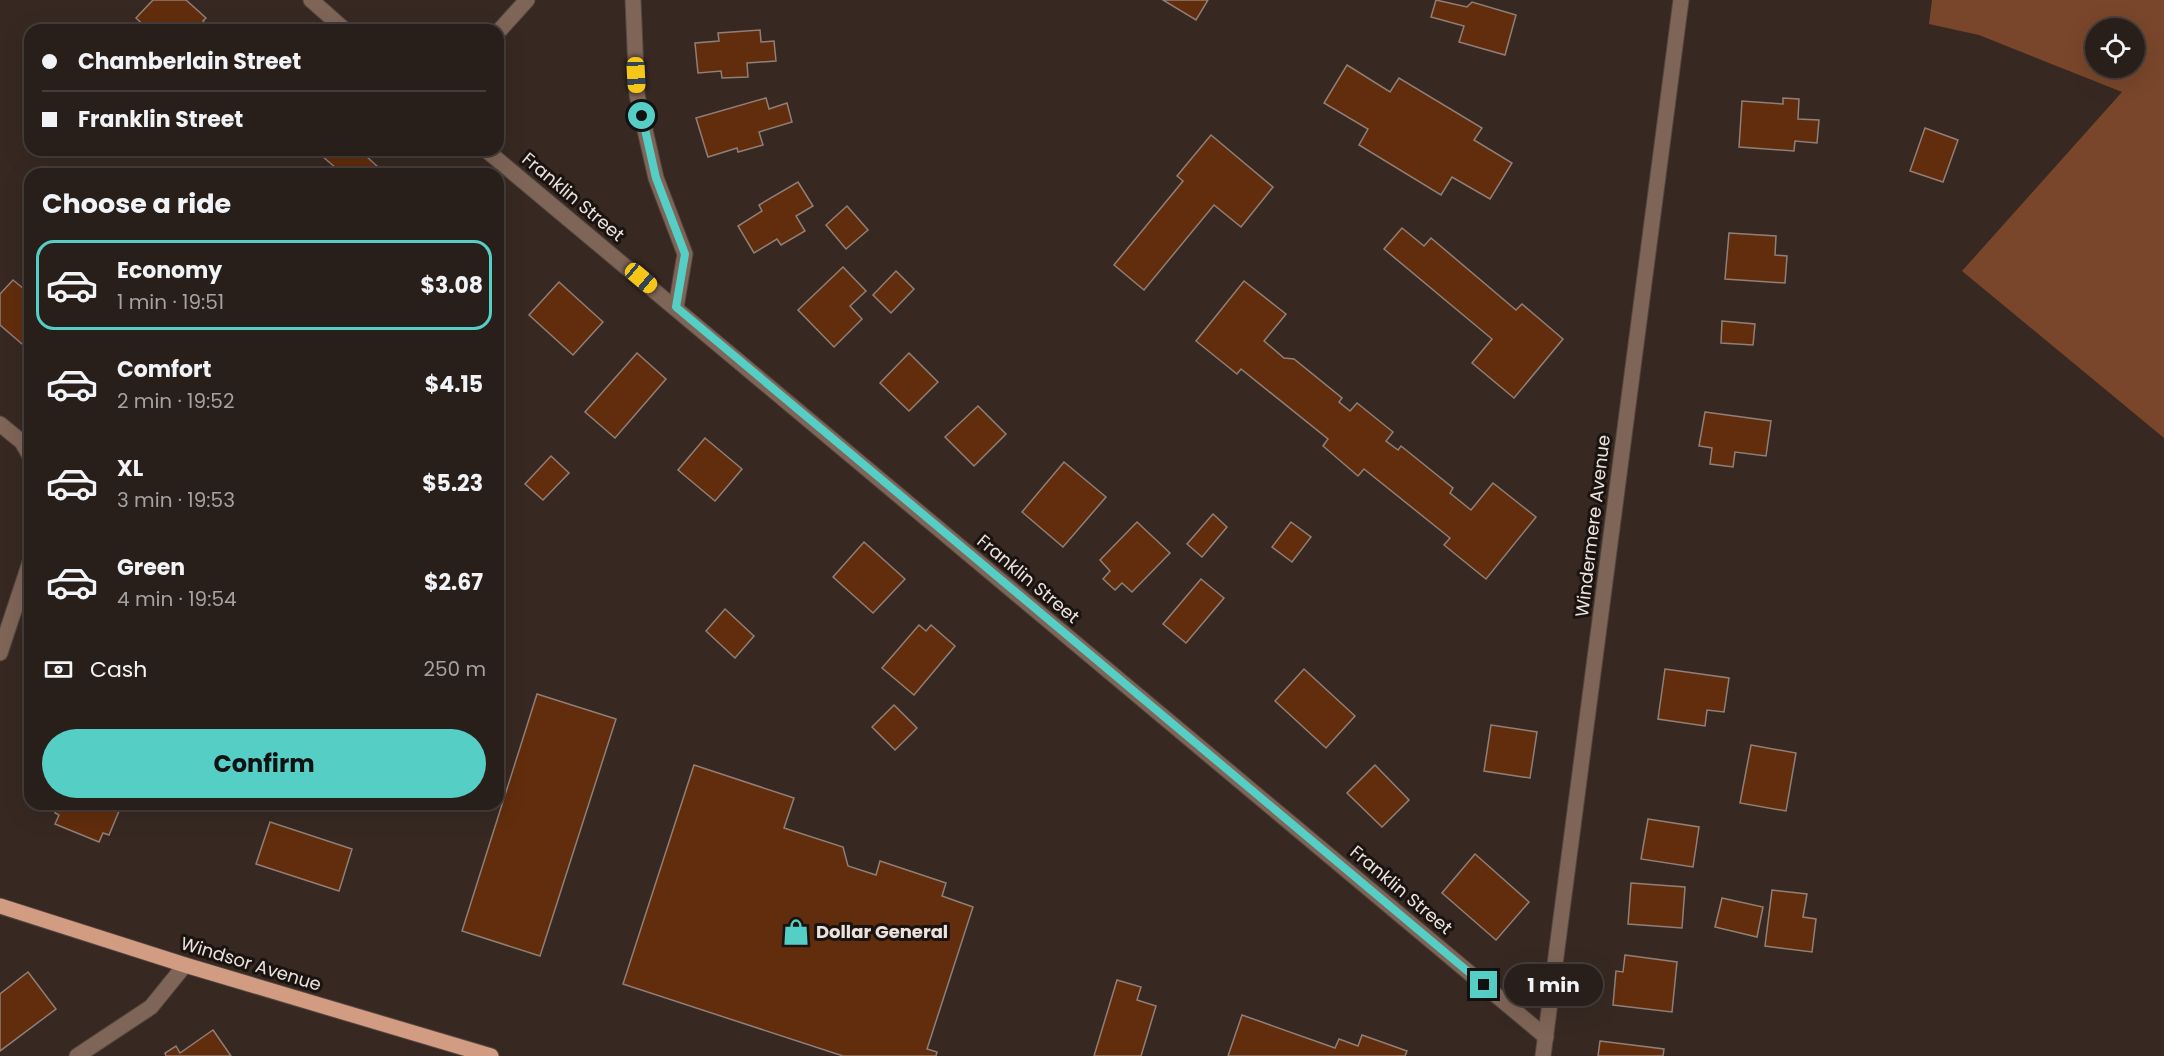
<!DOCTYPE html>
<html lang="en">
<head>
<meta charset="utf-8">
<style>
	:root { --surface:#291f1a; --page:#352c27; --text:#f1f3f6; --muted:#a5a2a2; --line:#453d39; --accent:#55cec6 }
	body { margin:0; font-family:Poppins,sans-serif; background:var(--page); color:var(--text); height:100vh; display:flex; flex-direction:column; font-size:22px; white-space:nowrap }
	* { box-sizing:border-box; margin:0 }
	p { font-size:20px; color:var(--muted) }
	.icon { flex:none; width:33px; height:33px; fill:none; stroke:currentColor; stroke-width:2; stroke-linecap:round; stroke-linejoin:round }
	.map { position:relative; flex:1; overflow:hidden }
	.panel { position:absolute; left:24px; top:168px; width:480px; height:642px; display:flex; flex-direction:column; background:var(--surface); border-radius:18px; box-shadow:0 6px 24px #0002,0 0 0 2px var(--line) }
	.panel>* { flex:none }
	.hud { position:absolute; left:24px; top:24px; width:480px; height:132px; border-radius:18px; box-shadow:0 6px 24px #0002,0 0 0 2px var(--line); display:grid; align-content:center; height:132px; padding:0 18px; background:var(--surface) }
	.buttons { position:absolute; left:2085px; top:18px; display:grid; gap:12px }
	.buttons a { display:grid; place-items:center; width:60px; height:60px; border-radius:50%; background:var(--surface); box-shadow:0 6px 24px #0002,0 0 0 2px var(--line); font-size:30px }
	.end { position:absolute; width:27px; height:27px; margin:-14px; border:8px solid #55cec6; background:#111; box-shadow:0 0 0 3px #111 }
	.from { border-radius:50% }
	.bubble { position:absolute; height:42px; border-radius:21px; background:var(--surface); box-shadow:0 6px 24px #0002,0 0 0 2px var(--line); font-size:20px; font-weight:700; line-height:42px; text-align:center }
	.car { position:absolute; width:18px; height:36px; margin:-18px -9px; border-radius:8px; box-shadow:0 0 4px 2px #0007; background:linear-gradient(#f5c518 24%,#345 0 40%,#f5c518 0 76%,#345 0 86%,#f5c518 0) }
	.hud b { display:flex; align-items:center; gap:21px; height:57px; font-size:22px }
	.hud b+b { border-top:2px solid var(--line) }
	.hud i { width:15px; height:15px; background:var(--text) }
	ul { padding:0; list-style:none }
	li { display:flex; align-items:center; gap:18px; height:90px; margin:0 12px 9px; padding:0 6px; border:3px solid transparent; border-radius:18px }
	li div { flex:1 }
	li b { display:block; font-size:22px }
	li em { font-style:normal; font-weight:700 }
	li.active { border-color:var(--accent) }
	li>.icon { width:54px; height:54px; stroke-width:1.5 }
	h2 { padding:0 18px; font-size:27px; line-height:72px }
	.pay { display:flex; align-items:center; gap:15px; height:66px; padding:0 18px; font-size:22px }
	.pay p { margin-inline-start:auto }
	.action { display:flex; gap:12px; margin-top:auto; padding:12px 18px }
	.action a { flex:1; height:69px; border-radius:36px; background:var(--accent); color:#111; font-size:24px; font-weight:700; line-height:69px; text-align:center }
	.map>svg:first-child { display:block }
</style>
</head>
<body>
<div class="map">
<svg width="2164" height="1056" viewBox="0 0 2164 1056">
	<rect width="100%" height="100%" fill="#372922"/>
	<path fill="#79462b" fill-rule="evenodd" d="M1932,0H2164V438L1962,271L2122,92L1979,35L1929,24ZM2096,28H2134V68H2096Z"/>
	<g fill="#612d0d" stroke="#907f76" stroke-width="1.5">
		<polygon points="153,0 186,0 206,18 203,21 212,30 149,30 136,18"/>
		<polygon points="1163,0 1208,0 1196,20"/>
		<polygon points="1436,0 1467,7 1472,2 1516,15 1505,55 1459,42 1464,26 1431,17"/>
		<polygon points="760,30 761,42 774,41 776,61 747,63 748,77 722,78 721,71 698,73 695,43 719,41 718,33"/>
		<polygon points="1347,65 1390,92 1399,78 1482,128 1474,140 1512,163 1490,199 1452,177 1441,195 1359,145 1368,129 1324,103"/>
		<polygon points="766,98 769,109 787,103 792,122 759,132 763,145 738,152 737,148 708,157 696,118"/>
		<polygon points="1783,98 1799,99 1798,119 1819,120 1817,143 1795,141 1794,151 1739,147 1742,101 1783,104"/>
		<polygon points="1925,128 1958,140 1943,182 1910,171"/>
		<polygon points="1211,135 1273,187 1241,227 1214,205 1144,290 1114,265 1183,181 1177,176"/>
		<polygon points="315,150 373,150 367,157 377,166 370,174 359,174 355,171 352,174 343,174"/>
		<polygon points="798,182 813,206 796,216 805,231 781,245 777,239 754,253 738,226 762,211 759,205"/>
		<polygon points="847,206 868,230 846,249 826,225"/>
		<polygon points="1402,228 1424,246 1431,238 1516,310 1522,304 1563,339 1514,398 1472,363 1492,339 1384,249"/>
		<polygon points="1729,233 1776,236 1775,255 1787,256 1785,283 1725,279"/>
		<polygon points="843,267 866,291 850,306 862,319 834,347 798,310"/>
		<polygon points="896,271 914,289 891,313 873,295"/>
		<polygon points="13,280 30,294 29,350 0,325 0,294"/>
		<polygon points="1244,281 1286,314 1264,341 1284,358 1294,359 1342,398 1339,402 1350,411 1357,403 1393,432 1386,441 1398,450 1401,446 1453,488 1450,493 1471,510 1493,483 1536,517 1486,579 1444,545 1450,538 1364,469 1358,476 1323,446 1328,439 1241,369 1237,374 1196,341"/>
		<polygon points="559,282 603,322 573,355 529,315"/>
		<polygon points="1722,321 1755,324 1753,345 1721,343"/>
		<polygon points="637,353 666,379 615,438 585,412"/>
		<polygon points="909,353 938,382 909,411 880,383"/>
		<polygon points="978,406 1006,434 974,466 945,437"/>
		<polygon points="1705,412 1771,421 1766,456 1735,452 1733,467 1710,464 1712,448 1699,446"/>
		<polygon points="705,438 742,469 715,501 678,470"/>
		<polygon points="551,456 569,473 543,500 525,484"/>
		<polygon points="1064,462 1106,497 1063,547 1022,512"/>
		<polygon points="1213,514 1227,527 1202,557 1187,544"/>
		<polygon points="1137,522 1170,553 1132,592 1122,583 1115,590 1103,579 1110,571 1100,560"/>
		<polygon points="1291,522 1311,537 1292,562 1272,547"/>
		<polygon points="864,542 905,579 873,613 833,577"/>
		<polygon points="1201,579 1224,598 1186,643 1163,624"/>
		<polygon points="725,609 754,636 735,658 706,631"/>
		<polygon points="919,625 926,631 931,625 955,646 914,695 882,668"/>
		<polygon points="1304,669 1355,716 1326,748 1275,701"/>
		<polygon points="1665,669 1729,678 1724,712 1707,710 1705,726 1658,719"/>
		<polygon points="537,694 616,719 540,956 462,931"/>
		<polygon points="894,705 917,728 895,750 872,727"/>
		<polygon points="1491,725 1537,732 1530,778 1484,771"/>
		<polygon points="1751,745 1796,753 1786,811 1740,803"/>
		<polygon points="694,765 794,798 784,828 843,847 848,866 876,875 880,861 946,883 942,896 973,907 927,1049 937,1052 936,1056 843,1056 623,984"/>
		<polygon points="1375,765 1409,800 1382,827 1347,793"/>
		<polygon points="59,804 122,804 109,835 103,833 99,842 55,824 59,815 55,813"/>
		<polygon points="1648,819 1699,827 1693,867 1641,859"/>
		<polygon points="270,822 352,849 339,891 256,864"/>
		<polygon points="1475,854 1529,902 1496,940 1442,893"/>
		<polygon points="1631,883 1685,887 1682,928 1628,924"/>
		<polygon points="1772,890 1807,894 1803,917 1816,919 1812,952 1765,946"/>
		<polygon points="1722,898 1763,907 1757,937 1715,927"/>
		<polygon points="1625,955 1677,962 1672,1012 1613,1005 1616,971 1623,972"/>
		<polygon points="28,972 56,1009 0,1051 0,994"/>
		<polygon points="1117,980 1141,987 1137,1000 1156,1006 1141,1056 1094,1056"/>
		<polygon points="1242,1015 1335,1048 1339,1039 1358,1046 1362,1035 1407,1051 1405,1056 1228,1056"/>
		<polygon points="213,1030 231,1056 166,1056 165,1053 176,1046 180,1053"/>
		<polygon points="1600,1041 1664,1049 1663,1056 1598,1056"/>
	</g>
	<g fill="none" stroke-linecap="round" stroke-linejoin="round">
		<defs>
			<g id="minor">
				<polyline points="311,0 345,30"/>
				<polyline points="633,0 637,95 656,178 685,254 676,307"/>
				<polyline points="498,32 527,0"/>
				<polyline points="486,150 1546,1037"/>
				<polyline points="0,424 22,442 30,456"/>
				<polyline points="0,653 30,562"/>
				<polyline points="77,1056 151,1007 185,965"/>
				<polyline points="1543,1056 1681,0"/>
			</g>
			<polyline id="primary" points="0,906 185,965 491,1056"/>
		</defs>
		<use href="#minor" stroke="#544740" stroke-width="17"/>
		<use href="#primary" stroke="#544740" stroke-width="17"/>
		<use href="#minor" stroke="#7f6558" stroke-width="15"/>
		<use href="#primary" stroke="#d19c81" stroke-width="15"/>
	</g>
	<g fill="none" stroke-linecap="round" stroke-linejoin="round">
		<polyline stroke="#55cec6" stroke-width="8" points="642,116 656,178 685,254 676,307 1484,985"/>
	</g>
	<defs>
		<symbol id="shop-bare" viewBox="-9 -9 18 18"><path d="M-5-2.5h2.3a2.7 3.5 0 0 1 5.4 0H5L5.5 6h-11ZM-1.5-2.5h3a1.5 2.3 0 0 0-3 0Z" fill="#55cec6" stroke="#1a1310" stroke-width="2.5" paint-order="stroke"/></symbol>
	</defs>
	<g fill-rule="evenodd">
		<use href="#shop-bare" x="777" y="913" width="38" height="38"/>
	</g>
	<g text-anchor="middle" stroke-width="6" stroke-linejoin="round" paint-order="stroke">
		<g font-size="18" fill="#ece2dd" stroke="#1a1310">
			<text transform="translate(573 197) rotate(40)" y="6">Franklin Street</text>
			<text transform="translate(1593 526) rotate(-83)" y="6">Windermere Avenue</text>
			<text transform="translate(1028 579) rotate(40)" y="6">Franklin Street</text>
			<text transform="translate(1401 890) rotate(40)" y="6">Franklin Street</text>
			<text transform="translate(251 964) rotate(17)" y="6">Windsor Avenue</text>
		</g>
		<g font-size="18" font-weight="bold" fill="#ece2dd" stroke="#1a1310" text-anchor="start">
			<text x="816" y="938">Dollar General</text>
		</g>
	</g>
</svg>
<div class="buttons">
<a><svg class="icon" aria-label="locate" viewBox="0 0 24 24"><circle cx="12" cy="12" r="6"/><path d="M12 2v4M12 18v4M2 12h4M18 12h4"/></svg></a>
</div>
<i class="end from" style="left:642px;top:116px"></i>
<i class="end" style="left:1484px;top:985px"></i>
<div class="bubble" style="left:1504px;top:964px;width:99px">1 min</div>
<i class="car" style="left:636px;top:75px;rotate:177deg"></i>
<i class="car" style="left:641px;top:278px;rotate:130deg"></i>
<div class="hud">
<b><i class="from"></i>Chamberlain Street</b>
<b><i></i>Franklin Street</b>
</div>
<section class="panel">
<h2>Choose a ride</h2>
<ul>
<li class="active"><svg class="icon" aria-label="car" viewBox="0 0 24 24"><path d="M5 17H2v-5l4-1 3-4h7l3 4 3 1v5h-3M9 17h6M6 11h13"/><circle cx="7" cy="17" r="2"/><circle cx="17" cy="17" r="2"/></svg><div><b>Economy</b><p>1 min · 19:51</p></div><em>$3.08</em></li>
<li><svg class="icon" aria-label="car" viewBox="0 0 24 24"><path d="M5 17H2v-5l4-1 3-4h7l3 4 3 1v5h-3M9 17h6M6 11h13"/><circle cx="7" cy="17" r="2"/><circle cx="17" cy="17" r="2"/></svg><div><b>Comfort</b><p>2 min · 19:52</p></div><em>$4.15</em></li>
<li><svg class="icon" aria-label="car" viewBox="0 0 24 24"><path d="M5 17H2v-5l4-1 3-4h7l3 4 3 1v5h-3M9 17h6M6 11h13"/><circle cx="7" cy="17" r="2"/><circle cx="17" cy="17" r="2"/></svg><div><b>XL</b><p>3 min · 19:53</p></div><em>$5.23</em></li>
<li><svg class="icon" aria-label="car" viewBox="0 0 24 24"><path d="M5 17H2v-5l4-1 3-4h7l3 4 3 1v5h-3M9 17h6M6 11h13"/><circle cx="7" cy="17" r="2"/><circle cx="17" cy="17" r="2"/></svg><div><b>Green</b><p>4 min · 19:54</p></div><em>$2.67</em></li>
</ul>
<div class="pay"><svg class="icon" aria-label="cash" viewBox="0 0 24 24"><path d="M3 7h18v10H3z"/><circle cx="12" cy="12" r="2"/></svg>Cash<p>250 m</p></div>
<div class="action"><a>Confirm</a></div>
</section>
</div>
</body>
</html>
